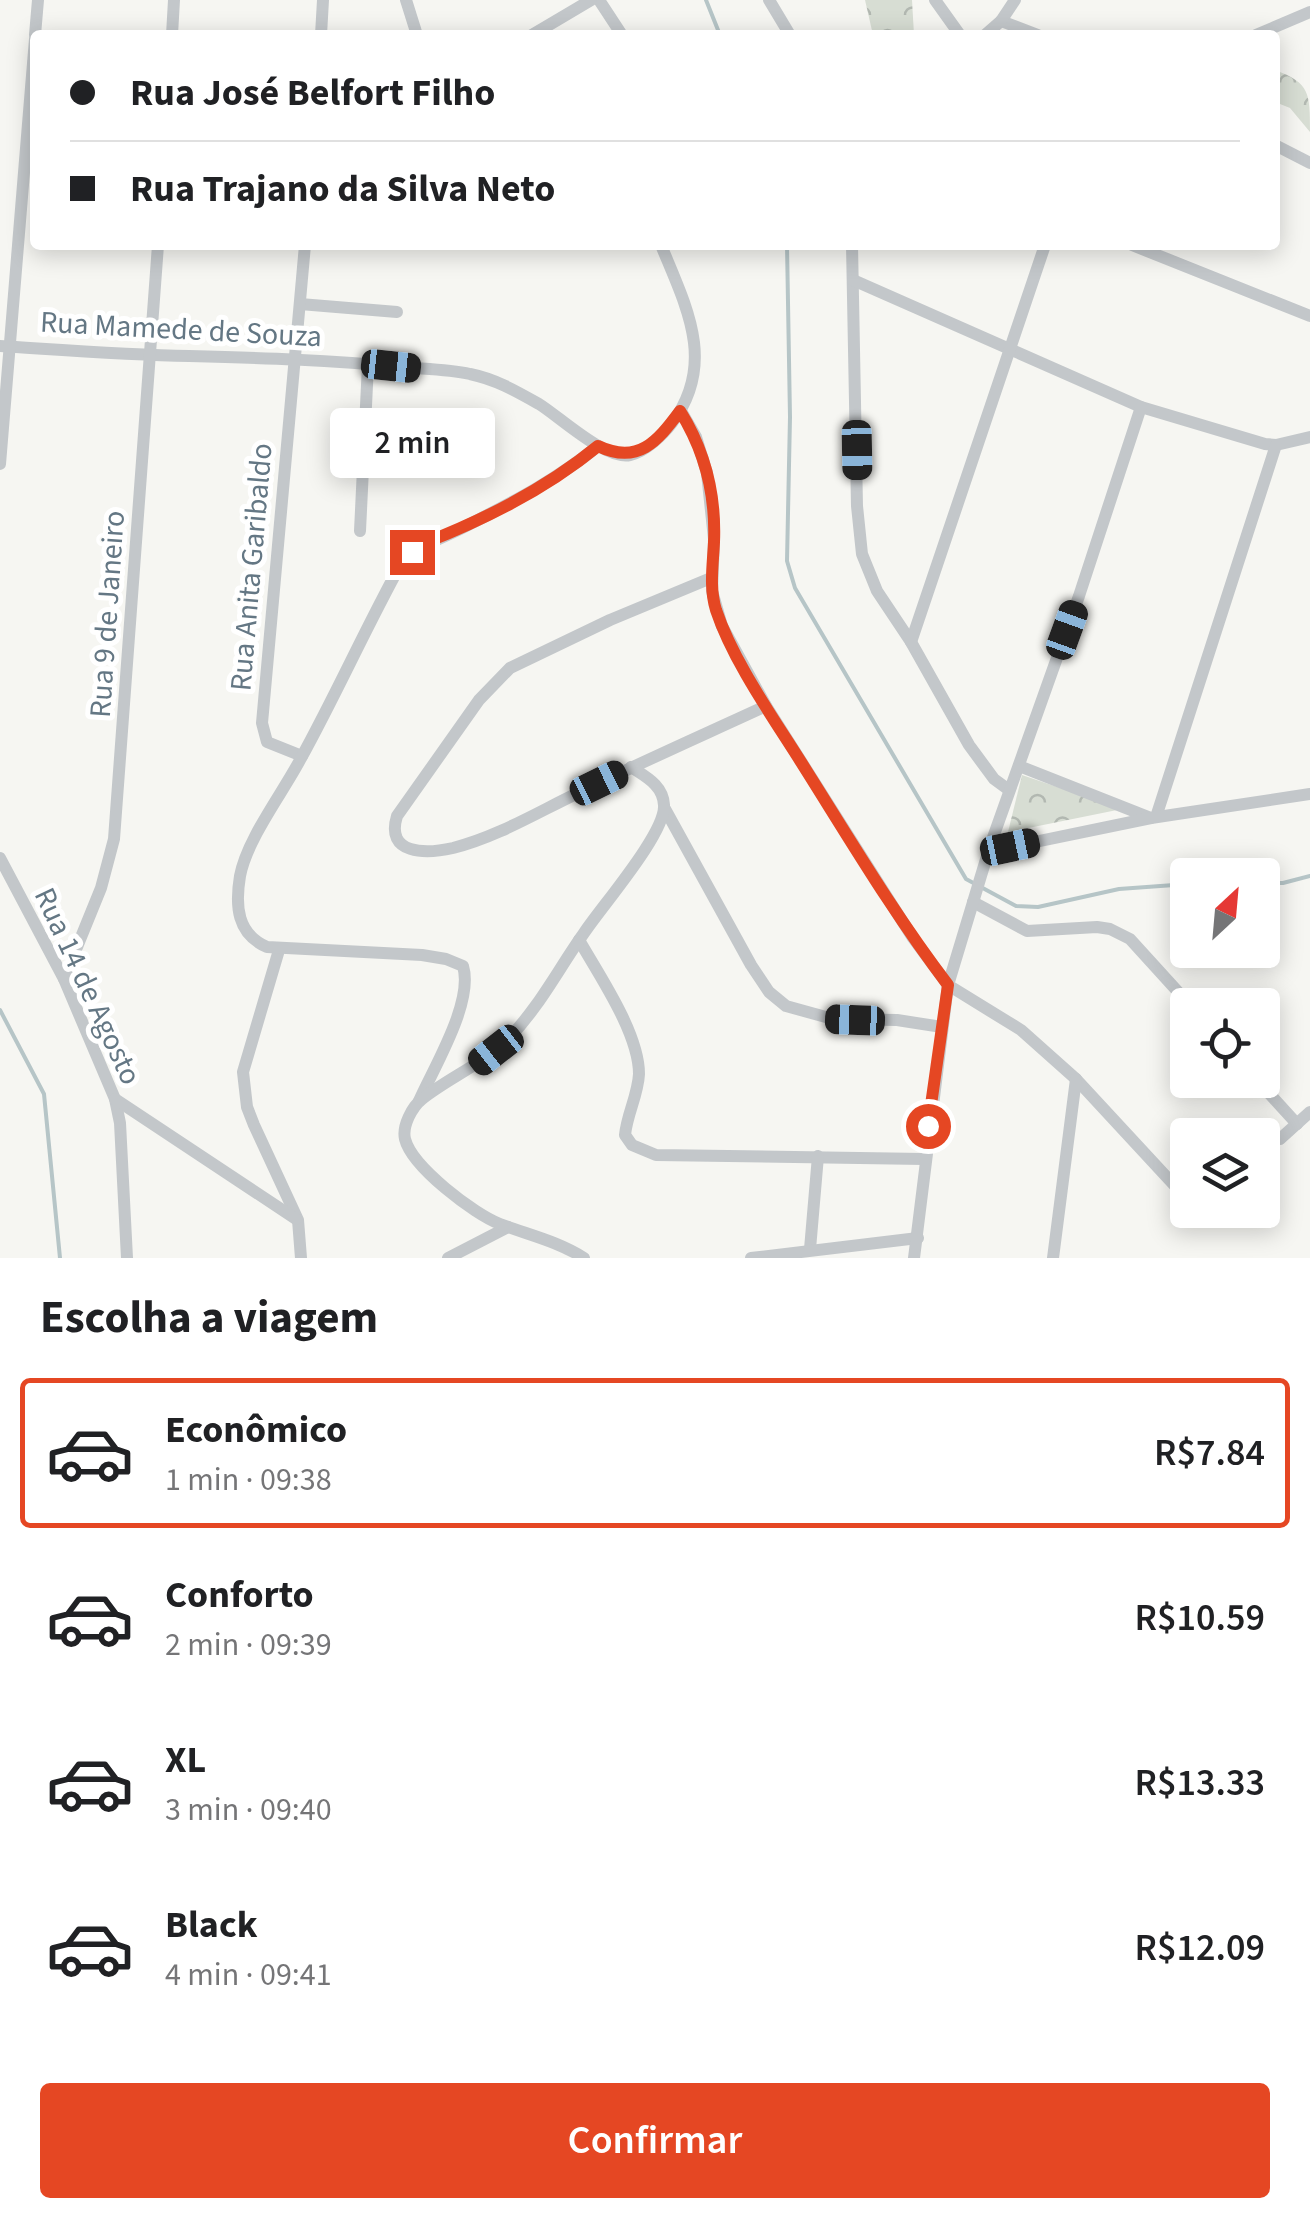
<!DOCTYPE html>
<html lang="pt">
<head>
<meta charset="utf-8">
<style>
	:root { --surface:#fff; --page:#f6f6f6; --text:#202124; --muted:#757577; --line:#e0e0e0; --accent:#e54723 }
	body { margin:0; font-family:"Source Sans 3",sans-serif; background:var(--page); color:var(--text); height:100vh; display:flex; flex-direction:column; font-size:38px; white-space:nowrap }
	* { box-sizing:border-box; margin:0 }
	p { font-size:32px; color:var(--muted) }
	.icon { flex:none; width:55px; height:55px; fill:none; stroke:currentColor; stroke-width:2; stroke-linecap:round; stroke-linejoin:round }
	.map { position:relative; height:1258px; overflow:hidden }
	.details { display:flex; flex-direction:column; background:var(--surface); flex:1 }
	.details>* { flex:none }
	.guide { position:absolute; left:30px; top:30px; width:1250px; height:220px; border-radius:10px; box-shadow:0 5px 25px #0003; display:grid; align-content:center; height:220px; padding:0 40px; background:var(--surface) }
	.needle { width:65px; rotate:26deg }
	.fabs { position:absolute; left:1170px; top:858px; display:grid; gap:20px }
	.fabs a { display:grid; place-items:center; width:110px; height:110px; border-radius:10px; background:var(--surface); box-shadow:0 5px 25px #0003; font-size:50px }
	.end { position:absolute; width:45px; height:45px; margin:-22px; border:12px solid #e54723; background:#fff; box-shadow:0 0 0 5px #fff }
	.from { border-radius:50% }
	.bubble { position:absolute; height:70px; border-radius:10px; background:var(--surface); box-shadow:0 5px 25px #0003; font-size:32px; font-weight:600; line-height:70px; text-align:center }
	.car { position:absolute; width:30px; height:60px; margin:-30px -15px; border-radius:12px; box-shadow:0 0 8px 2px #0007; background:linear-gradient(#222 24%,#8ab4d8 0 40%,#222 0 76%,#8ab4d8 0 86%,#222 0) }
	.guide b { display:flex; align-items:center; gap:35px; height:95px; font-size:38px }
	.guide b+b { border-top:2px solid var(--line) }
	.guide i { width:25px; height:25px; background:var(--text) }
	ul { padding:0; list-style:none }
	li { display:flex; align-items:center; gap:30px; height:150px; margin:0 20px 15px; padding:0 20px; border:5px solid transparent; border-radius:10px }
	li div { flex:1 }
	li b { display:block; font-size:38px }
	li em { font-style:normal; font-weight:600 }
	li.active { border-color:var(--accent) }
	li>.icon { width:90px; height:90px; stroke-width:1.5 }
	h2 { padding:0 40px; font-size:45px; line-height:120px }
	.button { display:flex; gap:20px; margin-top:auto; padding:20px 40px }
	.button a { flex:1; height:115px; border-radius:10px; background:var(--accent); color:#fff; font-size:40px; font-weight:600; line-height:115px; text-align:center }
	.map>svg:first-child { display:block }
</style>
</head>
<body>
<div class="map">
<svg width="1310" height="1258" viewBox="0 0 1310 1258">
	<defs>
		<pattern id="forest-crowns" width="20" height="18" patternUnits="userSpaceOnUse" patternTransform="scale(2.5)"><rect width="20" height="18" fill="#d7ddd3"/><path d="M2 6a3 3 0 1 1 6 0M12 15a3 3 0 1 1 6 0" fill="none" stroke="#b2b8b1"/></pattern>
	</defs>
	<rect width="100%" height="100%" fill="#f6f6f2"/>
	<g fill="url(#forest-crowns)">
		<polygon points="865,0 912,0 914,35 873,35"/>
		<path d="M1275,70C1310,83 1310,93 1310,132L1290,108L1275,102Z"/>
		<polygon points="1022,775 1122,809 1008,832"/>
	</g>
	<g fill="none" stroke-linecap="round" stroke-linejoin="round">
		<g stroke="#b6c5c7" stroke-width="4">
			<polyline points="706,0 720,35"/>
			<polyline points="787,245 790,417 787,561 795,588 966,879 1016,906 1038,907 1119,889 1188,884"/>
			<polyline points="1262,883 1283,883 1310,876"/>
			<polyline points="0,1010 44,1094 60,1258"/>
		</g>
		<g stroke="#c3c7ca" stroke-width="12">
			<polyline points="406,0 417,35"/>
			<polyline points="599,0 622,35"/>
			<polyline points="769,0 790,35"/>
			<polyline points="935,0 960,35"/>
			<polyline points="1001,21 1038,35"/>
			<polyline points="35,35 38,0"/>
			<polyline points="172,35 174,0"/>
			<polyline points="321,35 323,0"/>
			<polyline points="532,35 591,0"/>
			<polyline points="985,35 1001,21 1015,0"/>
			<polyline points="1256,35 1310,12"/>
			<polyline points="1275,145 1310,163"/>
			<polyline points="852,245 857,506 862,554 877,591 911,642 969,745 994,779 1009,790"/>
			<polyline points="1132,245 1310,316"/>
			<polyline points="853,280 1141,407 1265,444 1276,445 1310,437"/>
			<polyline points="300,304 397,312"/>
			<path d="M0,346C63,350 126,355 189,356C261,358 331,360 402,367C424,369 448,369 470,374C495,379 516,391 539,404C560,417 605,460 630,455C645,452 663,435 672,423C717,363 686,306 661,245"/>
			<polyline points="681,411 696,437 707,473 714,539 712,591 722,626 766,706 913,938 948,985 1021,1030 1076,1079 1188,1200"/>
			<polyline points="0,464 35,39"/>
			<polyline points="360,531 368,364"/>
			<path d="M711,578L610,620L510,668L479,700L397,816C385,855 426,854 453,848C497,837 538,812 578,793C640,763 703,735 766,706"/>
			<polyline points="911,642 1045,245"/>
			<polyline points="302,756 267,742 262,723 305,245"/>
			<polyline points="1019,766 1151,818"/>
			<polyline points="665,809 751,965 769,992 786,1006 833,1019 897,1020 942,1027"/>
			<polyline points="1156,817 1276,445"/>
			<polyline points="990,846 1010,847 1151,818 1310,794"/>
			<polyline points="0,858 64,979 115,1099 120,1123 127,1258"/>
			<polyline points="973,902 1027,931 1097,927 1110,929 1130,939 1190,1005"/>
			<path d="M579,940C599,975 639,1033 639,1074C638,1095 627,1114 625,1135L632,1145L656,1155L924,1159"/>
			<polyline points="279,950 243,1072 247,1107 254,1125 298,1220 301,1258"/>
			<polyline points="64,979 101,888 114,839 158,245"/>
			<polyline points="1257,1080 1297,1124"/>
			<polyline points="115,1099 296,1219"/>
			<path d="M419,1101C434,1067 474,1002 463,966L446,959L422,955L267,947C237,934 235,906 240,876C247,839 282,794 300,760C336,695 366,627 402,562C423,543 446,537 470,524C515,501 559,478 598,446"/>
			<polyline points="1280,1139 1310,1112"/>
			<polyline points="810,1249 818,1156"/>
			<polyline points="448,1258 508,1227"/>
			<path d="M584,1258C557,1241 529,1235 500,1224C474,1214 412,1167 405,1139C402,1126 412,1107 422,1099C450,1077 483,1064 509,1038C540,1006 559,968 584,933C601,907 666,833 664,805C663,785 646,777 631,767"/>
			<polyline points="751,1258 918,1238"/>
			<polyline points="914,1258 948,985 990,846 1079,596 1141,407"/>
			<polyline points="1053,1258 1076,1079"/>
		</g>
	</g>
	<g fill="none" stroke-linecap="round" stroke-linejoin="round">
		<path stroke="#e54723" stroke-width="12" d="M412,552L427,542C488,518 547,488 598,446C638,465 657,442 680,411C705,451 716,495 714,542C713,565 709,587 716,610C733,661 772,716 801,762C849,838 894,914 948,985L928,1126"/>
	</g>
	<g text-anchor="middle" stroke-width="10" stroke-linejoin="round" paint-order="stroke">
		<g font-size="30" fill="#647784" stroke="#fff">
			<text transform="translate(181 329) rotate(3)" y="10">Rua Mamede de Souza</text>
			<text transform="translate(251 567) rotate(-85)" y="10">Rua Anita Garibaldo</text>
			<text transform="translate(107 614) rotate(-86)" y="10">Rua 9 de Janeiro</text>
			<text transform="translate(88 986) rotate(65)" y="10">Rua 14 de Agosto</text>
		</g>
	</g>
</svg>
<div class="fabs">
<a><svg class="needle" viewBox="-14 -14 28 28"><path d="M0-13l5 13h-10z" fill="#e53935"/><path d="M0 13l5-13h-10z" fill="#757577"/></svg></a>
<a><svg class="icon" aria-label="locate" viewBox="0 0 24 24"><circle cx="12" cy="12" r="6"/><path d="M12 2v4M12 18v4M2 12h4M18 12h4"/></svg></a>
<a><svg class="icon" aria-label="layers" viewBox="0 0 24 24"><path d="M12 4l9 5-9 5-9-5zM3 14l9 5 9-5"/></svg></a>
</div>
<i class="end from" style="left:928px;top:1126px"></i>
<i class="end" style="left:412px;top:552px"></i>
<div class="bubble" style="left:330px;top:408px;width:165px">2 min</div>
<i class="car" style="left:391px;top:366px;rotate:96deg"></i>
<i class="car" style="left:857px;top:450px;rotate:179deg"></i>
<i class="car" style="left:1067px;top:630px;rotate:20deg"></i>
<i class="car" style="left:599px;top:783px;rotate:64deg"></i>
<i class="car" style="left:1010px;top:847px;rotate:78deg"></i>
<i class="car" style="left:855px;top:1020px;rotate:272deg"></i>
<i class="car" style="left:496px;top:1050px;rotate:232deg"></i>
<div class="guide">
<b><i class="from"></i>Rua José Belfort Filho</b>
<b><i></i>Rua Trajano da Silva Neto</b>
</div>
</div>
<section class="details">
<h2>Escolha a viagem</h2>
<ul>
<li class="active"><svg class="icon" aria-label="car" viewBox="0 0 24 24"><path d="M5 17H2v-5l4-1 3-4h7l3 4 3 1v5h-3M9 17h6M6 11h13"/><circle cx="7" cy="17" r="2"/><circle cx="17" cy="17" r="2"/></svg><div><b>Econômico</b><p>1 min · 09:38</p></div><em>R$7.84</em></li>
<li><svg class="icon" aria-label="car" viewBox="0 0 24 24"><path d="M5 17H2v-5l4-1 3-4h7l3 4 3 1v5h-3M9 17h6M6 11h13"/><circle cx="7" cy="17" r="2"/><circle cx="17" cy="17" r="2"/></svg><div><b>Conforto</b><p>2 min · 09:39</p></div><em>R$10.59</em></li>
<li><svg class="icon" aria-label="car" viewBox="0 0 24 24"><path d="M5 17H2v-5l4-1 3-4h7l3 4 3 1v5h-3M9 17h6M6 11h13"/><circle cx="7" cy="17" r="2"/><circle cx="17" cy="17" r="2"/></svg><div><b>XL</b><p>3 min · 09:40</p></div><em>R$13.33</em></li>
<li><svg class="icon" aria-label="car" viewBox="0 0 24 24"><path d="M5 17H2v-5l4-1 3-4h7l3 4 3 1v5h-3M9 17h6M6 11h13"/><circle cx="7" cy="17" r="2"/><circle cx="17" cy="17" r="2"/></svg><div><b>Black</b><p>4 min · 09:41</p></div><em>R$12.09</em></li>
</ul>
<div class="button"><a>Confirmar</a></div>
</section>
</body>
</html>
